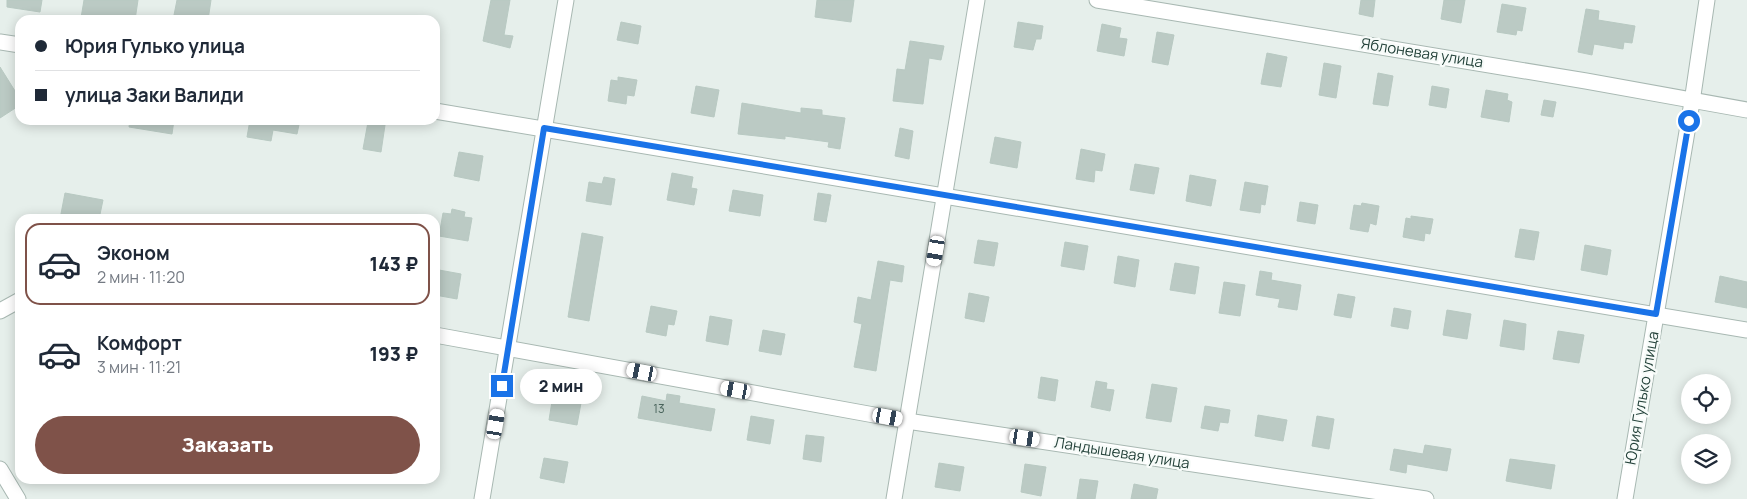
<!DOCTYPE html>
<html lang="ru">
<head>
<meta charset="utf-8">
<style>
	:root { --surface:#fff; --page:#f2f2f3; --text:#1f2937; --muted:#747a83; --line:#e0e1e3; --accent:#7f5249 }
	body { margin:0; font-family:Manrope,sans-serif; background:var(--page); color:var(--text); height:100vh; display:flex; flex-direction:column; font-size:19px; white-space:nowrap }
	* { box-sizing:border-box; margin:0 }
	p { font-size:16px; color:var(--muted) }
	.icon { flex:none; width:28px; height:28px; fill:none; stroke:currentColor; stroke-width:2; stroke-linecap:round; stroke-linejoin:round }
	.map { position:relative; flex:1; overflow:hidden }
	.drawer { position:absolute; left:15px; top:214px; width:425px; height:270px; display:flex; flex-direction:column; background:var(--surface); border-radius:15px; box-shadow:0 2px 12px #0003 }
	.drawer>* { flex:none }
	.banner { position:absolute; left:15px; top:15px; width:425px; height:110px; border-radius:15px; box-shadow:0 2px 12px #0003; display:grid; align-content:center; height:110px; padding:0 20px; background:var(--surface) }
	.fabs { position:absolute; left:1681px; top:374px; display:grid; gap:10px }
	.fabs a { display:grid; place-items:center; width:50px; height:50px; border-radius:50%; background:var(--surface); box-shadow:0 2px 12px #0003; font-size:25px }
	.end { position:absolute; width:22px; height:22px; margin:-11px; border:6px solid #1a73e8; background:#fff; box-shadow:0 0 0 2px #fff }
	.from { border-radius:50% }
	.bubble { position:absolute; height:35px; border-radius:18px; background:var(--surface); box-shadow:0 2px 12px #0003; font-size:16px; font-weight:800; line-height:35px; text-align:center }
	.car { position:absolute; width:15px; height:30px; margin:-15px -8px; border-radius:6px; box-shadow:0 0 4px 1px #0007; background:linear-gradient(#fff 24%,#345 0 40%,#fff 0 76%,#345 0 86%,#fff 0) }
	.banner b { display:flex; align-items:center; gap:18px; height:48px; font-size:19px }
	.banner b+b { border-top:1px solid var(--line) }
	.banner i { width:12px; height:12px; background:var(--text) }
	ul { padding:9px 0 0; list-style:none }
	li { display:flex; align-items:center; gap:15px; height:82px; margin:0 10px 8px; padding:0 10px; border:2px solid transparent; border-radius:15px }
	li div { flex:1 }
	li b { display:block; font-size:19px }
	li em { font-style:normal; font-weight:800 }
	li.current { border-color:var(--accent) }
	li>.icon { width:45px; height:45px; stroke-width:1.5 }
	.primary-button { display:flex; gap:10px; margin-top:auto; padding:10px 20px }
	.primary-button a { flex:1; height:58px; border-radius:30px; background:var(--accent); color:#fff; font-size:20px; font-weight:800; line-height:58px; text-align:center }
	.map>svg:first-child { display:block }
</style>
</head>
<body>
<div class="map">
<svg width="1747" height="499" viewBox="0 0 1747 499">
	<rect width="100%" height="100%" fill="#e6efeb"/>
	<g fill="#bbcac4" stroke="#b8c9c2">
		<polygon points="7,0 42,0 40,12 7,7"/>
		<polygon points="84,0 138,0 135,20 81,18"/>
		<polygon points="177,0 211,0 208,20 173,20"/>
		<polygon points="491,0 510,0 504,35 513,36 510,48 483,41"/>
		<polygon points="817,0 854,0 851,22 815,17"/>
		<polygon points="1361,0 1375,0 1373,17 1359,14"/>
		<polygon points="1444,0 1465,0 1461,23 1441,19"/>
		<polygon points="1502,4 1526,8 1522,31 1517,30 1516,35 1497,32"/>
		<polygon points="1586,9 1599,11 1598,20 1635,26 1632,43 1624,42 1623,49 1594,44 1592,55 1578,52"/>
		<polygon points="621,22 641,26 638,44 617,40"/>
		<polygon points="1018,22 1043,26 1041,39 1036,39 1033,50 1014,47"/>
		<polygon points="1102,24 1121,28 1119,38 1127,39 1124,56 1097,51"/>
		<polygon points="1157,32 1174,35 1168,65 1152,62"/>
		<polygon points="910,41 944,46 941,60 929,58 923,104 893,101 897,69 905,70"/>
		<polygon points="1267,53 1287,57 1281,87 1261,84"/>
		<polygon points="1324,63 1341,66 1336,98 1319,95"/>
		<polygon points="0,67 20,99 20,105 0,118"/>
		<polygon points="1378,73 1393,76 1388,106 1373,104"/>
		<polygon points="618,77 637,80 634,96 627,95 626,104 608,101 611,80 618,81"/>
		<polygon points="696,86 719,90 714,117 691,113"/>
		<polygon points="1432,86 1449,89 1446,108 1429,105"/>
		<polygon points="1486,90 1508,94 1507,100 1512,102 1509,122 1481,117"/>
		<polygon points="1544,100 1556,102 1553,117 1541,115"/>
		<polygon points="742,103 801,113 801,108 822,110 822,115 845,118 840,149 828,147 829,142 785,136 785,139 738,134"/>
		<polygon points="130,120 174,120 172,134 129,127"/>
		<polygon points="250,120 300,120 297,134 273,130 271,141 247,137"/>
		<polygon points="368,122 385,125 381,152 363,149"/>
		<polygon points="900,128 913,131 909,159 895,156"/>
		<polygon points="995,137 1021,142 1017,168 990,163"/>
		<polygon points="1081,149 1105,154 1102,171 1095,170 1094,182 1076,179"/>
		<polygon points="459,152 483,156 479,181 454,176"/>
		<polygon points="1135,164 1159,168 1154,194 1130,190"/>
		<polygon points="672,173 693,177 691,188 697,189 694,205 667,200"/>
		<polygon points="1190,175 1216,180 1211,206 1186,201"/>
		<polygon points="604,177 615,179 611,205 586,201 589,182 602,184"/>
		<polygon points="1245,182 1268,186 1265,205 1261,204 1260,213 1240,210"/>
		<polygon points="733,190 763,195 760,216 729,211"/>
		<polygon points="65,193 103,200 99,219 60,219"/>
		<polygon points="818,193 831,195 826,222 814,220"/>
		<polygon points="1300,202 1318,205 1315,224 1297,221"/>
		<polygon points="1362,203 1379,206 1376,225 1370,223 1368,232 1350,229 1354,205 1361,206"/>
		<polygon points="452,209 465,212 464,217 472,218 468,241 439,236 443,213 451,214"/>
		<polygon points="1411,216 1433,219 1430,234 1425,233 1424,241 1403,237 1406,218 1411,219"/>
		<polygon points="1520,229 1539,232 1534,260 1515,257"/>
		<polygon points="582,233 603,237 589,321 568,317"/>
		<polygon points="978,240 998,243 994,266 974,263"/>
		<polygon points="1065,242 1088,246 1084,270 1061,266"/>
		<polygon points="1585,245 1611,250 1607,275 1581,270"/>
		<polygon points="1118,256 1139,260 1135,287 1114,283"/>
		<polygon points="878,261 904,266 902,282 890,280 876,371 854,367 862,324 854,322 858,297 871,300"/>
		<polygon points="1175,263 1199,267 1195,294 1170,290"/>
		<polygon points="439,270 461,274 457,299 435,295"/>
		<polygon points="1260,271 1272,273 1271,280 1301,285 1297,310 1278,307 1280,299 1256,295"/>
		<polygon points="1720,276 1747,282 1747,308 1715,302"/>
		<polygon points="1224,282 1245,285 1240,316 1219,313"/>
		<polygon points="969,293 989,297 984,322 965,318"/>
		<polygon points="1338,294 1355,297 1351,318 1334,315"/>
		<polygon points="651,306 677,311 674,325 668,324 666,336 646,332"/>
		<polygon points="1394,308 1411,311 1408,329 1391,326"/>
		<polygon points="1447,310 1471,314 1467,339 1443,335"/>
		<polygon points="710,316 732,320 728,345 706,341"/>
		<polygon points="1504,320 1526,324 1524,350 1500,346"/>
		<polygon points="763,330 785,334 781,355 759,351"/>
		<polygon points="1558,331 1584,335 1579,363 1553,359"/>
		<polygon points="548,374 578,379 574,402 581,403 577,425 549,420 554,389 546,388"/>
		<polygon points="1041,377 1058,380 1055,401 1038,398"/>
		<polygon points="1096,381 1107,383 1106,389 1114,390 1110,411 1091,407"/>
		<polygon points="1152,384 1177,388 1171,422 1146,418"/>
		<polygon points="667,394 680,396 679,403 715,409 711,431 638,418 642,396 666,401"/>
		<polygon points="1205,406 1230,410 1228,423 1220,422 1218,431 1201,428"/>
		<polygon points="1258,415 1287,420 1283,441 1255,436"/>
		<polygon points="751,416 774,420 770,444 747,440"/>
		<polygon points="1317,416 1334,419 1329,449 1312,446"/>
		<polygon points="806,435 824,437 821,462 803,459"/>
		<polygon points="1425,445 1451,449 1447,471 1407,464 1406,473 1390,470 1394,449 1423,454"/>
		<polygon points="544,458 568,462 564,483 540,478"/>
		<polygon points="1510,459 1555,465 1551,489 1506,481"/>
		<polygon points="939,463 964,467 960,491 935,487"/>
		<polygon points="1025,464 1046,467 1041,496 1021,492"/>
		<polygon points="1080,479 1098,481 1095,499 1077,499"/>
		<polygon points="1134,484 1158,489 1156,499 1131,499"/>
	</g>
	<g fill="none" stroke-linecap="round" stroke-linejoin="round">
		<defs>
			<g id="minor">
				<polyline points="1097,0 1586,81 1747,110"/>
				<polyline points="0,42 20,45"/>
				<polyline points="435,111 1747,330"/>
				<polyline points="0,311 20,300"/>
				<polyline points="435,335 907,421 1426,499"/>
				<polyline points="0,469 18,499"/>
				<polyline points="482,499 566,0"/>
				<polyline points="894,499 977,0"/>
				<polyline points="1625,499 1692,102 1707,0"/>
			</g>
		</defs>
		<use href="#minor" stroke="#a8b8b2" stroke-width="17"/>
		<use href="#minor" stroke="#fff" stroke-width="15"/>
	</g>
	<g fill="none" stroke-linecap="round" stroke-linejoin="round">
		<polyline stroke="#1a73e8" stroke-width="6" points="502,386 544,128 1656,314 1689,121"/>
	</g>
	<g text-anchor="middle" stroke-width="4.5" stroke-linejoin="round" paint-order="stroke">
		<g font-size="12" fill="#4a645c">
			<text x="659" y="413">13</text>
		</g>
		<g font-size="15" fill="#24423a" stroke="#f7fbf9">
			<text transform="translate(1422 53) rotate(9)" y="5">Яблоневая улица</text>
			<text transform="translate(1642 398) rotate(-80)" y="5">Юрия Гулько улица</text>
			<text transform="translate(1122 453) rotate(9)" y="5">Ландышевая улица</text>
		</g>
	</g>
</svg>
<div class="fabs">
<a><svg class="icon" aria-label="locate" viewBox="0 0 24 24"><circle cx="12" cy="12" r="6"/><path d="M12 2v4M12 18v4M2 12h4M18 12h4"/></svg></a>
<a><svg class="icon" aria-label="layers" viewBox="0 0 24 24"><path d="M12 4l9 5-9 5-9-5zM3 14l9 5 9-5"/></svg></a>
</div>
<i class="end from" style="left:1689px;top:121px"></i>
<i class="end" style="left:502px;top:386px"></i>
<div class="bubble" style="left:520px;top:369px;width:82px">2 мин</div>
<i class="car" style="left:936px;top:251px;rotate:190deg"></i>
<i class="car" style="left:642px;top:372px;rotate:281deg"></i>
<i class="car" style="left:736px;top:390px;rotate:280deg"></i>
<i class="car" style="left:888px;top:417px;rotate:100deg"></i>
<i class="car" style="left:496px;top:424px;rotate:10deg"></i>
<i class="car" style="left:1025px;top:438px;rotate:99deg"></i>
<div class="banner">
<b><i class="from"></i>Юрия Гулько улица</b>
<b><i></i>улица Заки Валиди</b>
</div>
<section class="drawer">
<ul>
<li class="current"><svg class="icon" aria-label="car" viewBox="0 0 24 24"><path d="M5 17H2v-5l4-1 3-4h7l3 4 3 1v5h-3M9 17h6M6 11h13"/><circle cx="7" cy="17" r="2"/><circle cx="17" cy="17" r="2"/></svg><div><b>Эконом</b><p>2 мин · 11:20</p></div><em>143 ₽</em></li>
<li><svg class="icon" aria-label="car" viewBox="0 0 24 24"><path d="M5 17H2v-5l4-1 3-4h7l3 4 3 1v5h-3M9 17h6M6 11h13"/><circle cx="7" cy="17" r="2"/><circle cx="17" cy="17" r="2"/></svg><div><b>Комфорт</b><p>3 мин · 11:21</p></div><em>193 ₽</em></li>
</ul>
<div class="primary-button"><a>Заказать</a></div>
</section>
</div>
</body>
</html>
